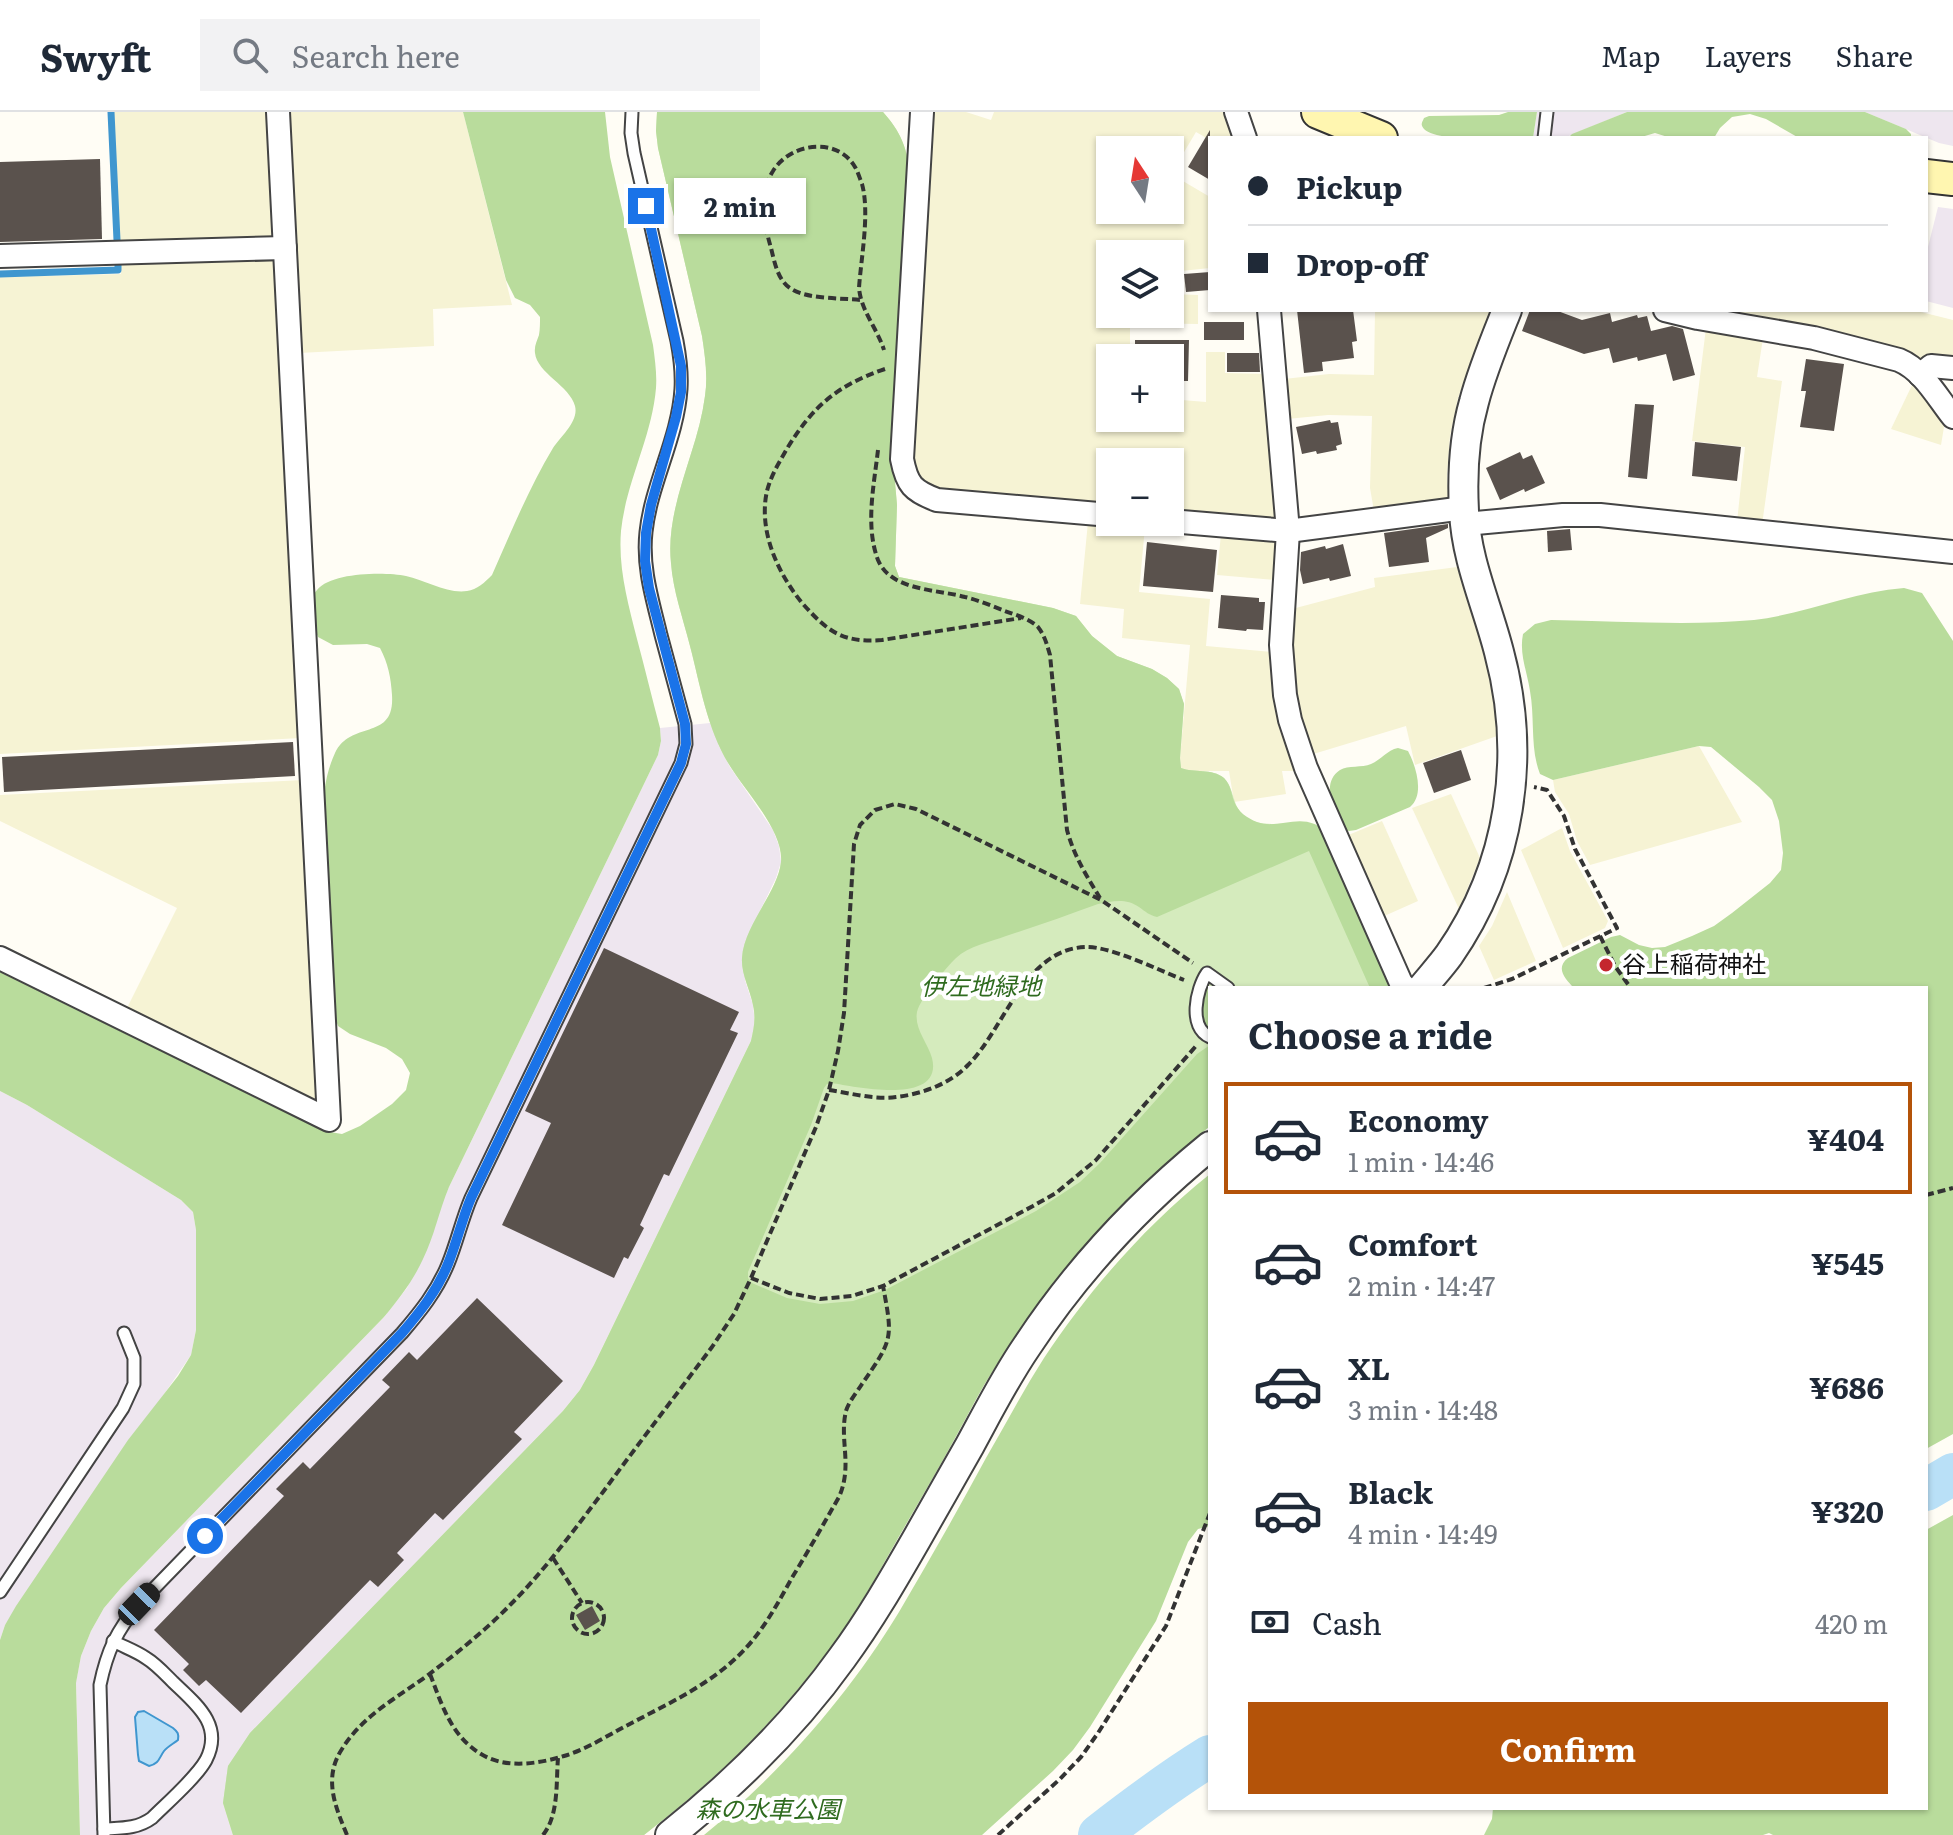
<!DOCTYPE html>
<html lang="en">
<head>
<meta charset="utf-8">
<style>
	:root { --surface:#fff; --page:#f2f2f3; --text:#1f2937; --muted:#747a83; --line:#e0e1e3; --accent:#b45309 }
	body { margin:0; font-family:Literata,"Noto Sans JP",serif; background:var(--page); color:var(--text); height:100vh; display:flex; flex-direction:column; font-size:30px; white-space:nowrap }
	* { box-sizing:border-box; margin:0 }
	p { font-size:26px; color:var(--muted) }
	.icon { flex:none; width:44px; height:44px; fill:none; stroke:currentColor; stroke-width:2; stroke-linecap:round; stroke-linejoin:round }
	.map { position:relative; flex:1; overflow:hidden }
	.panel { position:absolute; left:1208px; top:874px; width:720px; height:824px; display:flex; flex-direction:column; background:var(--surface); border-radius:0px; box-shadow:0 2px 6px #0004 }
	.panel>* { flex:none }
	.banner { position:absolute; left:1208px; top:24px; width:720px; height:176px; border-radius:0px; box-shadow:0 2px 6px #0004; display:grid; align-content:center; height:176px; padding:0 40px; background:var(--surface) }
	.needle { width:52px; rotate:348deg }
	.tools { position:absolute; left:1096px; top:24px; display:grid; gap:16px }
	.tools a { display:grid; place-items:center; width:88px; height:88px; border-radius:0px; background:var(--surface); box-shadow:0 2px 6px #0004; font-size:40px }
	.end { position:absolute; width:36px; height:36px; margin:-18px; border:10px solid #1a73e8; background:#fff; box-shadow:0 0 0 4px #fff }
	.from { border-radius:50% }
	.bubble { position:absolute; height:56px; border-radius:0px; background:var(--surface); box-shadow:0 2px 6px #0004; font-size:26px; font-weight:700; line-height:56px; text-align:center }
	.car { position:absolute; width:24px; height:48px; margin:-24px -12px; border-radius:10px; box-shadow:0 0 6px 2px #0007; background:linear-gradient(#222 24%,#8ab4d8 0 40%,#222 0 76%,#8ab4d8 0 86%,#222 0) }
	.banner b { display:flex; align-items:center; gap:28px; height:76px; font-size:30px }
	.banner b+b { border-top:2px solid var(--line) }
	.banner i { width:20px; height:20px; background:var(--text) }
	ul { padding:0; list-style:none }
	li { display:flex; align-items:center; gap:24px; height:112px; margin:0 16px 12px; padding:0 24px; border:4px solid transparent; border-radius:0px }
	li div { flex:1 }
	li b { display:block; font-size:30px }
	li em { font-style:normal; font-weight:700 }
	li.selected { border-color:var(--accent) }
	li>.icon { width:72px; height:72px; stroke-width:1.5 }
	h2 { padding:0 40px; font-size:36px; line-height:96px }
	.pay { display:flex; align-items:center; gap:20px; height:88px; padding:0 40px; font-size:30px }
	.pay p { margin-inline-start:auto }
	.action { display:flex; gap:16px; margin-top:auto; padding:16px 40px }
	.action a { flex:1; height:92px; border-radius:0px; background:var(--accent); color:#fff; font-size:32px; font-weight:700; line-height:92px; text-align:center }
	header { display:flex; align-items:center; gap:48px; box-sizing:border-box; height:112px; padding:0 40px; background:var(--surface); border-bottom:2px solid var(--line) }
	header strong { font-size:38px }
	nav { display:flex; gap:44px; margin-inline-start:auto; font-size:28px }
	.search { width:560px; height:72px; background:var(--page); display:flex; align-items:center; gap:20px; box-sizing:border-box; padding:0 28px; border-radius:0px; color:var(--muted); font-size:30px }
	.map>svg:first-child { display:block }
</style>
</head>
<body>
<header>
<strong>Swyft</strong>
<div class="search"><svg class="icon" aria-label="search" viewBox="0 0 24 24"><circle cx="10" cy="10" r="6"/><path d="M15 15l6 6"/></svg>Search here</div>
<nav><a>Map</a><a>Layers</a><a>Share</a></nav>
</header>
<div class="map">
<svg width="1953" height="1723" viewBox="0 0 1953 1723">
	<rect width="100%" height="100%" fill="#fffdf5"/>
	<g fill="#eee6ef">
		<polygon points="1537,0 1627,0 1564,26 1533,26"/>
		<polygon points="1865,0 1953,0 1953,34 1939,31"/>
		<polygon points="1938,95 1953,97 1953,196 1926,189 1926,143"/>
		<polygon points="710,611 719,634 730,655 773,718 779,734 781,750 776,766 746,828 745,868 753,893 755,912 751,929 594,1253 580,1278 563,1299 223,1691 233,1723 80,1723 76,1570 81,1544 91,1519 104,1496 121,1476 384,1205 407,1176 435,1115 440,1095 449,1075 658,643 661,629 660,616"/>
		<polygon points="0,979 27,993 181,1088 193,1100 196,1118 196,1218 191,1243 5,1513 0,1528"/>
	</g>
	<g fill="#f6f3d4" fill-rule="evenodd">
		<polygon points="114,0 269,0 275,122 270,128 120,132"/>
		<polygon points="287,0 463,0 512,193 433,197 434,234 299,241"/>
		<path d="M931,0H966L991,8L994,0H1227L1236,26H1210V28L1196,20L1171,62L1210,85V156L1172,160V182L1198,183V212L1130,211V246H1110V306H1170V287L1206,290V240H1225V261L1266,262L1278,404L1273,409L1170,400V350H1110V395L939,379L924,374L914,362L911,346ZM1110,38H1170V98H1110ZM1110,142H1170V202H1110Z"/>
		<polygon points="271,145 277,150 301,626 0,642 0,165 121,162 121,149"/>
		<polygon points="1375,198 1490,198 1458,286 1450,324 1447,364 1448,384 1442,390 1374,399 1370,376 1372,304 1328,303 1287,307 1284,267 1329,262 1374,263"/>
		<polygon points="1704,198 1913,198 1953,208 1953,251 1918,247 1902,240"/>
		<polygon points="1706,216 1763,226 1757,265 1782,269 1762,413 1737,410 1745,335 1692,329"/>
		<polygon points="1914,269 1945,309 1941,333 1891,317"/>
		<polygon points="1088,410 1145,415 1139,480 1210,487 1206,534 1272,540 1298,659 1282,659 1286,682 1234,690 1229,659 1190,659 1181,656 1180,646 1190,533 1122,526 1124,497 1080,492"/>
		<polygon points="1221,422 1274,427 1279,433 1276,468 1217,463"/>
		<polygon points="1457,455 1484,542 1494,584 1497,624 1415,653 1406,614 1310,643 1305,629 1291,557 1292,497 1375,475 1374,466"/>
		<polygon points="1699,634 1742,710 1590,753 1577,729 1569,702 1555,680 1553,668"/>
		<polygon points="303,668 319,987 314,990 126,898 177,796 0,709 0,683"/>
		<polygon points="1451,682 1480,746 1459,797 1412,696"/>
		<polygon points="1382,709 1418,789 1382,805 1346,724"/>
		<polygon points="1562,716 1570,739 1608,809 1605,816 1563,836 1521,738"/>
		<polygon points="1507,780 1536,849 1494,868 1479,834 1492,814"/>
	</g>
	<path fill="#d5ebbd" d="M657,0H883C895,14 902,25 907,43L893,348L897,393L895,454L899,465L1053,496L1076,504L1092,524L1117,544L1152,557L1167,566L1179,577L1184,592L1180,646L1181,656C1194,661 1212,656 1224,666C1235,677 1232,695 1245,705C1263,718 1293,708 1315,712L1389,876H1210V1014C1117,1090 1046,1170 984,1273C974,1290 965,1308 955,1326C937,1359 917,1393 898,1426C876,1465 855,1503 828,1539C773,1612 716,1667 644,1723H233L223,1691L228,1654L250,1621L563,1299L580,1278L594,1253L751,929C754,916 756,906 753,893C750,877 741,862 742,846C744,813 778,780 781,750C784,721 749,683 734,660C708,623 701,576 690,534C683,506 673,479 671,451C665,394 698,340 705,284C708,264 705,244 702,224L658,36L656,19Z"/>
	<g fill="#b9dc9c">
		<path d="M463,0H605L610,45L653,233C655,248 657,262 656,276C652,325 626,370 621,419C618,456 628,491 637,527C645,557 652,586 660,616L661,629L658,643L449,1075C439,1099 434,1125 423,1147C413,1169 399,1187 384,1205L121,1476L104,1496L91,1519L81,1544L76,1571L80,1723H0V1528L5,1513L16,1494L128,1328L178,1264L191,1243L196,1218V1118L193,1100L181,1088L27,993L0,979V860L324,1019L342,1022L360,1014L392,992L406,978L410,961L402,947L386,936L350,922L338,914L332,897C330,856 328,815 326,774C324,731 316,682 335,641C351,607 395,630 392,583C391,566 388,551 380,536L367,532L333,533L318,525C313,512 306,490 317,478C332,460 385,460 406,464C425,468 447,482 467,479C477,478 485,470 492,463C511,420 529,376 553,336C561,324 579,309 575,294C570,274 537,261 535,241C534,234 537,229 539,223C540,217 540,211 540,205L530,193L515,186L506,168Z"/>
		<path d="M657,0H883C901,20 906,34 910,60L893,348L897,393L895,454L899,465L1053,496L1076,504L1092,524L1117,544L1152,557L1167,566L1179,577L1184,592L1180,646L1181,656C1194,661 1212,656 1224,666C1231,673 1231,681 1234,689C1238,700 1247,706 1257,710C1275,717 1296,704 1314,712C1318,713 1321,717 1324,720L1388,863L1389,876H1370L1309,739L1157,805C1149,803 1146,800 1139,795C1126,786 1113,789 1098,792C1068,803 1037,814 1006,824C990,830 969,834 956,846C945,857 921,885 917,900C914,917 928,931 932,946C944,994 856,975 832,971L827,972L824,976L811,1013L748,1160V1166L752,1171L787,1186L820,1192L853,1189L885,1178L1036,1099L1080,1070L1100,1051L1197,942L1210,933V1014C1117,1090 1046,1170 984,1273C974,1290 965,1308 955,1326C937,1359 917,1393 898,1426C876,1465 855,1503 828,1539C773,1612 716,1667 644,1723H233L223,1691L228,1654L250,1621L563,1299L580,1278L594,1253L751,929C754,916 756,906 753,893C750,877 741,862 742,846C744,813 778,780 781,750C784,721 749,683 734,660C708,623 701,576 690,534C683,506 673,479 671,451C665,394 698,340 705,284C708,264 705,244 702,224L658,36L656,19Z"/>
		<path d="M1508,0H1537L1533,26C1511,26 1438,31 1424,17C1420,12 1422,11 1424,6L1429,4L1499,3Z"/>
		<polygon points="1627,0 1865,0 1906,17 1911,22 1911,26 1799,26 1766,7 1750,2 1732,5 1720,16 1714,26 1671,26 1655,21 1638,26 1568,26 1572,22"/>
		<path d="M1904,476L1922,481L1953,529V1322L1926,1337V876H1574C1565,867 1555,856 1568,846L1611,825L1620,823L1639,833L1652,836L1665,835L1692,824L1714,814L1732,801L1770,771L1781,758L1783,741L1779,709L1772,688L1759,675L1711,635L1699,634L1553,668L1540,662C1530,637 1535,606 1530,579C1527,559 1519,542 1523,522L1535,512L1551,508C1618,509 1688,514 1754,508C1805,502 1853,480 1904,476Z"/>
		<path d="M1398,636L1408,639C1416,654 1425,683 1410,695L1356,718L1349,719L1344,717C1336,701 1319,672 1340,658C1348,653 1362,656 1371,652C1381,648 1387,638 1398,636Z"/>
		<path d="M1207,877L1210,878V919C1199,910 1202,895 1203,882Z"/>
		<path d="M1210,1062V1414L1198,1417L1188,1430L1156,1509L1090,1615L1073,1638L1053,1659L982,1723H704C780,1662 848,1584 899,1500C929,1449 958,1398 986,1346C1005,1313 1023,1279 1044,1246C1089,1178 1146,1113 1210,1062Z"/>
		<polygon points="1953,1403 1953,1723 1773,1723 1769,1721 1763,1723 1484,1723 1492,1707 1493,1696 1926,1696 1926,1418"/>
	</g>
	<path fill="#b9e0f7" stroke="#3f96cf" stroke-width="2" d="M144,1599L173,1616C178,1620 179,1622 178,1628C173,1632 168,1634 164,1639C159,1646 159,1652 149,1654L139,1649L138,1643L135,1605L138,1600Z"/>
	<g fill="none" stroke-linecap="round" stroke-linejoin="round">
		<g stroke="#3f96cf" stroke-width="7">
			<polyline points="111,0 117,128"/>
			<polyline points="0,162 118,158 118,153"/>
		</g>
		<g stroke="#b9e0f7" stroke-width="42">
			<polyline points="1926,1378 1953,1362"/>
			<path d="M1099,1723C1135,1695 1171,1668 1210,1644"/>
		</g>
	</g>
	<g fill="#5a524d">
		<polygon points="1210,18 1210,68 1188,55"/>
		<polygon points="100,47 102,127 0,130 0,50"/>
		<polygon points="1210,160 1210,178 1186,180 1184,162"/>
		<polygon points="1297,198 1353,198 1357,229 1352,230 1354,246 1322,250 1323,259 1304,261"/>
		<polygon points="1530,198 1555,198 1582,208 1610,201 1612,210 1637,203 1638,206 1647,204 1651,219 1672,214 1683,217 1695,263 1673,269 1666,242 1638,249 1637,245 1613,251 1609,236 1584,242 1522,219"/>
		<rect x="1204" y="210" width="40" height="18"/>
		<polygon points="1135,228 1189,228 1188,269 1170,269 1170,246 1135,246"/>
		<polygon points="1227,241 1259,241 1260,260 1227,260"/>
		<polygon points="1806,247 1844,252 1834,319 1800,315 1806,279 1801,279"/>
		<polygon points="1635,292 1654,293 1647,367 1628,365"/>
		<polygon points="1330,308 1331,311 1338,310 1342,332 1336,334 1337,338 1317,342 1316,339 1302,342 1296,315"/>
		<polygon points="1695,330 1741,335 1737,369 1692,364"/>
		<polygon points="1520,340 1523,347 1532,343 1545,371 1525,380 1524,377 1500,388 1486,356"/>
		<polygon points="1448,412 1448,416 1426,426 1429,450 1389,455 1384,421"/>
		<polygon points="1570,417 1572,438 1548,440 1547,419"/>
		<polygon points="1147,430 1217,438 1213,480 1143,474"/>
		<polygon points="1343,432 1351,464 1330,469 1329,466 1303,472 1300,458 1301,440 1325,434 1326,437"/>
		<polygon points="1221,483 1259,486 1259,490 1265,490 1263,518 1247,517 1246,519 1218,516"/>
		<polygon points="293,630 295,664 4,680 2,645"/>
		<polygon points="1461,638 1471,668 1434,681 1423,651"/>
		<polygon points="604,836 739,900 730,918 738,921 669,1064 664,1062 640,1113 644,1116 628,1147 624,1145 614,1166 502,1113 551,1011 525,999"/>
		<polygon points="477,1186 563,1269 514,1320 522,1327 443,1408 435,1401 397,1441 404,1448 378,1475 370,1468 241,1601 206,1568 199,1574 183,1558 189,1552 154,1518 284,1384 276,1377 303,1350 310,1357 390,1275 382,1268 409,1240 417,1248"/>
		<polygon points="592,1494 600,1509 585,1518 576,1503"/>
	</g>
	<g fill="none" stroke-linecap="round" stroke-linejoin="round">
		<defs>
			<g id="service">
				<polyline points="1544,26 1547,0"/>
				<path d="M1210,925C1188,916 1196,877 1207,861L1228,876"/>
				<polyline points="0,1480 123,1296 134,1272 134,1246 124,1221"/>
				<path d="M104,1717C121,1716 137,1717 152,1706C167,1691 196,1666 206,1648C224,1613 196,1592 173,1570C165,1562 156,1552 146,1546C136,1539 124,1535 113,1529"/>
				<path d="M104,1723L100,1573C107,1539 117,1518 139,1492L402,1221C420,1200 437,1179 448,1152C457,1130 462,1107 471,1086L681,651L686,632L685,612C677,582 669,553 661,523C653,489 642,456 646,420C651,372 678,326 681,277C682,261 680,245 677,229L634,41L631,21L632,0"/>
			</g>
			<g id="minor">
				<path d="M922,0L902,347C907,373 913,379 937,388L1110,403"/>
				<polyline points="1236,0 1245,26"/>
				<polyline points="0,144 285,136"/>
				<polyline points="1269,198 1288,419 1281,533 1285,583 1290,608 1306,656 1401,871 1406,876"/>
				<path d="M1665,198L1698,206L1814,226L1899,248C1923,258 1937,285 1953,305"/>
				<polyline points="1920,263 1931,254 1953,256"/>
				<polyline points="1170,409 1288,419 1464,396"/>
				<polyline points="1465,412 1563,403 1600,403 1953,440"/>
				<polyline points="0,846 329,1008 278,0"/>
			</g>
			<g id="tertiary">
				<path d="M1422,876C1431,865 1441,854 1449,843C1511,754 1527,644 1499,540C1487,493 1466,448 1464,399C1462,362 1464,325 1474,290C1482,259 1495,228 1507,198"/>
				<path d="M670,1723C735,1671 794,1613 842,1546C870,1508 893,1468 916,1428C934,1396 952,1365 970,1333C988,1300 1005,1266 1027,1234C1077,1158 1140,1091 1210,1034"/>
			</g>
			<g id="secondary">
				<polyline points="1318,0 1381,26"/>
				<polyline points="1926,64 1953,67"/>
			</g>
		</defs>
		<use href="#service" stroke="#444" stroke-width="15"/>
		<use href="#minor" stroke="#444" stroke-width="26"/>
		<use href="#tertiary" stroke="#444" stroke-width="32"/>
		<use href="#secondary" stroke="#333" stroke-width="36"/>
		<g stroke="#333" stroke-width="4" stroke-dasharray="8 4" stroke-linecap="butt">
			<path d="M860,188C841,186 809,187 793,178C778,170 775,152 771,136C764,112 758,82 773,59C790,31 837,24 855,55C858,60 860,67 862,72C870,101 861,146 859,176C861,199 877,216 884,238"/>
			<path d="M885,257C838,273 814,293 788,335C780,349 771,363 767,379C758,419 778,462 803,492C828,520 843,531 882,528L1021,506"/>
			<path d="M878,338C874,373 865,414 878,448C891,479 936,477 965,485C978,488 992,494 1005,499C1016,503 1030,507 1038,515C1045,524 1047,533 1050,543L1067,718C1074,744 1086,763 1100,786"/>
			<polyline points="1600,824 1615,854 1630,875"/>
			<polyline points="1484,876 1512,867 1617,816 1575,737 1564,704 1547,678 1534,675"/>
			<path d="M829,978C850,981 874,988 896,985C922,982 950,972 968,953C1005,916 1024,838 1085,835C1111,834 1158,858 1184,868"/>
			<polyline points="1926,1083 1953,1076"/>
			<polyline points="751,1166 789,1181 820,1187 852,1184 883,1174 1033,1094 1056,1081 1096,1048 1196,934"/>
			<polyline points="553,1446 582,1491"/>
			<circle cx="588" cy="1506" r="16"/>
			<path d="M430,1562C442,1593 451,1624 481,1642C505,1657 538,1652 564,1644C585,1638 605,1625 624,1615C667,1592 713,1572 746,1536C766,1514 779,1489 793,1464C809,1438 824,1411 839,1385C853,1353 839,1328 846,1299C849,1289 857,1280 862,1272C893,1227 893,1227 883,1174"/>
			<path d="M347,1723C335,1694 323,1666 342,1637C363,1603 397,1586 428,1563C457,1541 486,1518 511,1492C545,1458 574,1418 603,1380C639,1331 676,1283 712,1235L734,1202L751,1166L816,1015L829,978L838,939L844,901L854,732L860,713L875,698L895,692L916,697L1101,788L1193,851"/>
			<path d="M543,1723C559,1703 556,1670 558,1646"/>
			<polyline points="998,1723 1060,1667 1081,1645 1098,1621 1166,1514 1210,1401"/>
		</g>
		<use href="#service" stroke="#fff" stroke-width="11"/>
		<use href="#minor" stroke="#fff" stroke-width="22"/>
		<use href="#tertiary" stroke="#fff" stroke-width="28"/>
		<use href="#secondary" stroke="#fff6b0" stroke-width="32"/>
	</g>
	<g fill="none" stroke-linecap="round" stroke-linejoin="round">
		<path stroke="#1a73e8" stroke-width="10" d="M205,1424L402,1221C420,1200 437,1179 448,1152C457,1130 462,1107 471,1086L681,651L686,632L685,612L649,476L645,449L646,421L651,393L676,305L681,280V254L646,94"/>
	</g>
	<circle fill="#c4262e" stroke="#fff" stroke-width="3" cx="1606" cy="853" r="8"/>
	<g text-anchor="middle" stroke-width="8" stroke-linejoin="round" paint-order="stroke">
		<g font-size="24" fill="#111" stroke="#fff" text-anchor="start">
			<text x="1622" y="861">谷上稲荷神社</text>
		</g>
		<g font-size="24" font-style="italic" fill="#2f6b1f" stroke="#fff">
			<text x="981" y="883">伊左地緑地</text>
			<text x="768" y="1706">森の水車公園</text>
		</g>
	</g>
</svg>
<div class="tools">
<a><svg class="needle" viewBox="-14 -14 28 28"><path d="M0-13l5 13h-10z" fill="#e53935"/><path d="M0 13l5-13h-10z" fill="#747a83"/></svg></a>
<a><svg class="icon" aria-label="layers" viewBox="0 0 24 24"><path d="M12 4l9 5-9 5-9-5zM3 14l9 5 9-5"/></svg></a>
<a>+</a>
<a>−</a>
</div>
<i class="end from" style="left:205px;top:1424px"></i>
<i class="end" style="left:646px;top:94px"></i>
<div class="bubble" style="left:674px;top:66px;width:132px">2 min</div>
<i class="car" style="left:139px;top:1492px;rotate:44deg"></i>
<div class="banner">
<b><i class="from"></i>Pickup</b>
<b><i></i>Drop-off</b>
</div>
<section class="panel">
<h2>Choose a ride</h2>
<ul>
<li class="selected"><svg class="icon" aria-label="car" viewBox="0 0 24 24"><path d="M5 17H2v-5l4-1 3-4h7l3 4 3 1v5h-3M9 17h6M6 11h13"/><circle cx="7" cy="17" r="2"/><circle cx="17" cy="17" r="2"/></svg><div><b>Economy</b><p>1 min · 14:46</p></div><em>¥404</em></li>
<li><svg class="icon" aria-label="car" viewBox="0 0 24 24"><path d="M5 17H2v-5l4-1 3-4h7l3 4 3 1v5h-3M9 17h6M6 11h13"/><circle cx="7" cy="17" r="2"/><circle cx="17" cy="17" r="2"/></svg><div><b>Comfort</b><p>2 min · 14:47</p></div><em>¥545</em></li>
<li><svg class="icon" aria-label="car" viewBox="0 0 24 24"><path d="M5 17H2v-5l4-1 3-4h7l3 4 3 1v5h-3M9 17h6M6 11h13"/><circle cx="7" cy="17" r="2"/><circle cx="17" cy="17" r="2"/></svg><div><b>XL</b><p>3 min · 14:48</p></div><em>¥686</em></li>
<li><svg class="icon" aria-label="car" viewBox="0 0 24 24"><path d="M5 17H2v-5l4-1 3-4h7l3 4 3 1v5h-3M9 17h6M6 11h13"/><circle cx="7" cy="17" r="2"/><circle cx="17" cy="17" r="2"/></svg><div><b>Black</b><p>4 min · 14:49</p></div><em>¥320</em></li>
</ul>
<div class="pay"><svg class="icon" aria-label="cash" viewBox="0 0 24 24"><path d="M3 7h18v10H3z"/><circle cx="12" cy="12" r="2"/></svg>Cash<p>420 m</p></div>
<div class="action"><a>Confirm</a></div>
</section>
</div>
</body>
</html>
